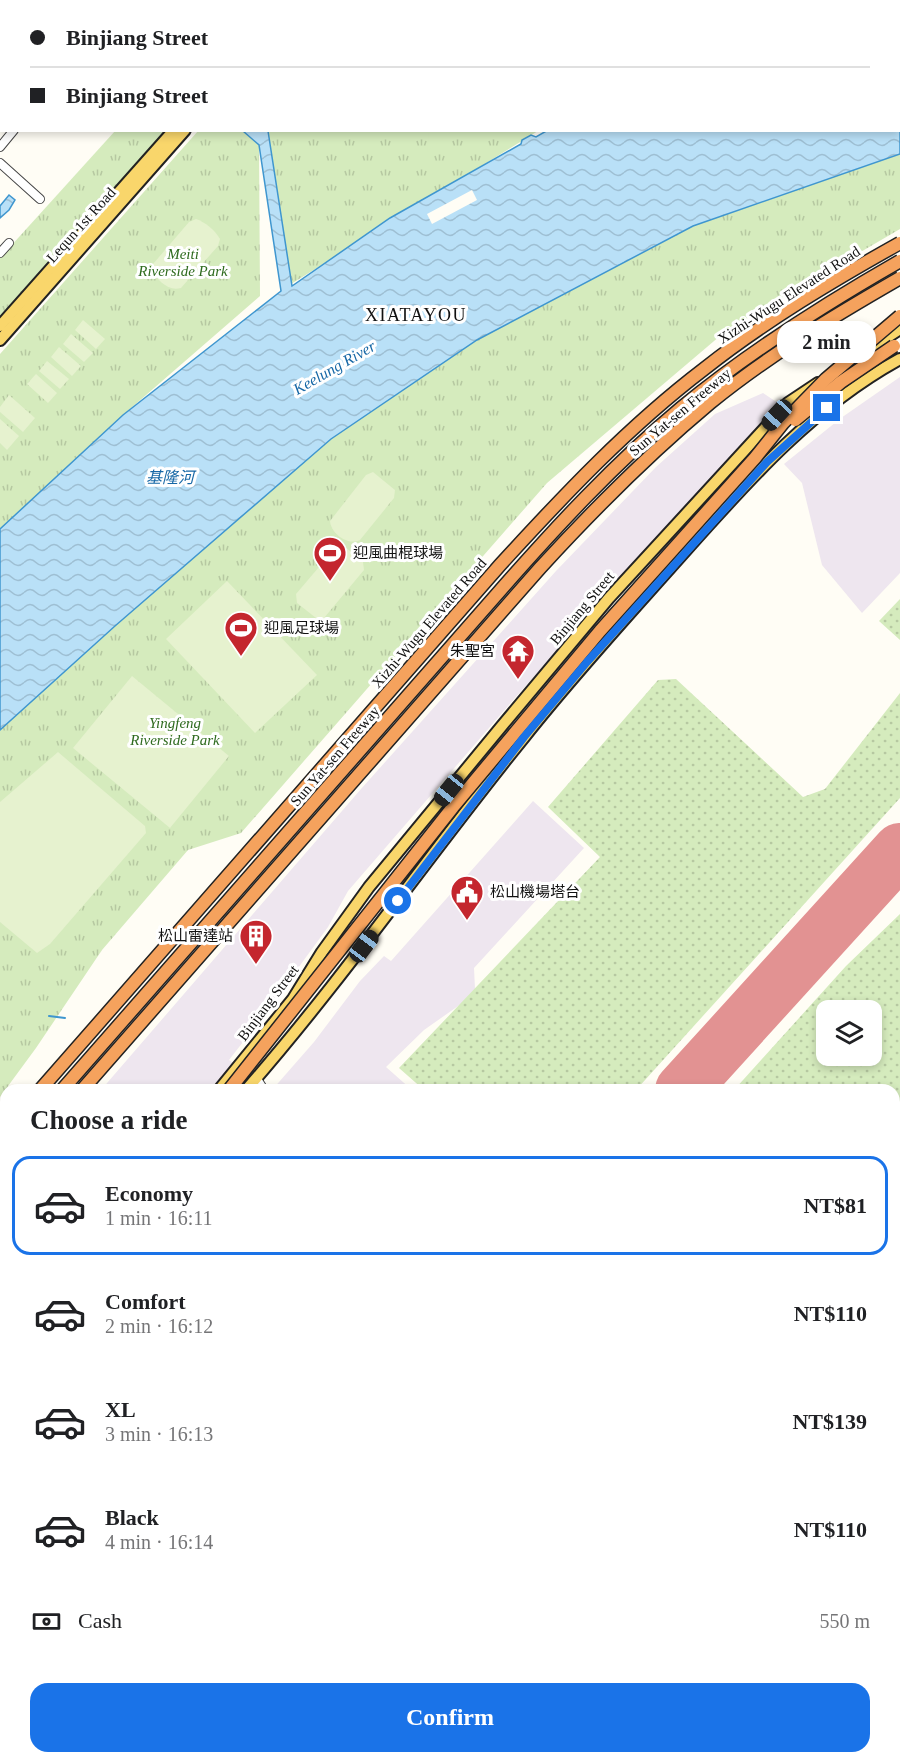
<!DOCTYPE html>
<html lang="en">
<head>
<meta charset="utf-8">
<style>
	:root { --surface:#fff; --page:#f6f6f6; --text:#202124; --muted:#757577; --line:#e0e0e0; --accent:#1a73e8 }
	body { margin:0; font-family:"Times New Roman","Noto Sans TC",serif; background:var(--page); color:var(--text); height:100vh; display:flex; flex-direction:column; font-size:22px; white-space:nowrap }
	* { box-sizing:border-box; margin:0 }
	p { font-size:20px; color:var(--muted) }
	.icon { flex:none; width:33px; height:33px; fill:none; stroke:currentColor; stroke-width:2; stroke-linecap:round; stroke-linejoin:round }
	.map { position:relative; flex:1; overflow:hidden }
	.sheet { position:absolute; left:0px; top:1084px; width:900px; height:680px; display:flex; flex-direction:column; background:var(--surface); border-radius:18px 18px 0 0; box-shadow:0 3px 9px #0003 }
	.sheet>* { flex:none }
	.guide { position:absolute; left:0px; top:0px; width:900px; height:132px; box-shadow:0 3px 9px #0003; display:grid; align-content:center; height:132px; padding:0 30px; background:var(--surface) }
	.controls { position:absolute; left:816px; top:1000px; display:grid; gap:12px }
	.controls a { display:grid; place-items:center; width:66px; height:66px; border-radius:12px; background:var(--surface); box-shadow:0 3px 9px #0003; font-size:30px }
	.end { position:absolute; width:27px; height:27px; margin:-14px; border:8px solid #1a73e8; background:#fff; box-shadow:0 0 0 3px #fff }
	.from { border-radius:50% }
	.bubble { position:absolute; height:42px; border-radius:18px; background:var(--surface); box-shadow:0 3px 9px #0003; font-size:20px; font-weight:700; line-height:42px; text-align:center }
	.car { position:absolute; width:18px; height:36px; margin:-18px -9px; border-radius:8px; box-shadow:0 0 4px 2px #0007; background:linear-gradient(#222 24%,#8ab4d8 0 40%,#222 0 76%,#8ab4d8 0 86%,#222 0) }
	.guide b { display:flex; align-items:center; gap:21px; height:57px; font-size:22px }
	.guide b+b { border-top:2px solid var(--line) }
	.guide i { width:15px; height:15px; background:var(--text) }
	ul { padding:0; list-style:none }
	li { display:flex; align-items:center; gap:18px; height:99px; margin:0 12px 9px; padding:0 18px; border:3px solid transparent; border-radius:18px }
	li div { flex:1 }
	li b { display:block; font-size:22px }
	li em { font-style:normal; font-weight:700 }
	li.active { border-color:var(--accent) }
	li>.icon { width:54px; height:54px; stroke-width:1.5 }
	h2 { padding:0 30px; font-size:27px; line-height:72px }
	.pay { display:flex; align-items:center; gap:15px; height:66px; padding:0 30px; font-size:22px }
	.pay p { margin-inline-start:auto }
	.primary-button { display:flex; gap:12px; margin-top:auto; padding:12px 30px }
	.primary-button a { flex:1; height:69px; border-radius:18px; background:var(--accent); color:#fff; font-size:24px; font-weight:700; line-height:69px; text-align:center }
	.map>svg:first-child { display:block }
</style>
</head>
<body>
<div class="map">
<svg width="900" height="1763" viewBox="0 0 900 1763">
	<defs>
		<pattern id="grass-dots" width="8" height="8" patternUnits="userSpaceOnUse" patternTransform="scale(1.5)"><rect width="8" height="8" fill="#d5ebbd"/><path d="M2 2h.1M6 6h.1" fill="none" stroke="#b6c8a1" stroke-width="1.8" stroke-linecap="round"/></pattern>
		<pattern id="park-tufts" width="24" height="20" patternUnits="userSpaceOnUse" patternTransform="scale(1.5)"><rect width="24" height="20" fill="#d5ebbd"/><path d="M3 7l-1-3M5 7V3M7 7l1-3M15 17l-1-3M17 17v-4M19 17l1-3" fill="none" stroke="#b6c8a1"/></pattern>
		<pattern id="water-waves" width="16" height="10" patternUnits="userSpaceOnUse" patternTransform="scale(1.5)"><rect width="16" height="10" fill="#b9e0f7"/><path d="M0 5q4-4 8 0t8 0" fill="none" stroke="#9ebfd3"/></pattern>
	</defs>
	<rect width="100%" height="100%" fill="#fffdf5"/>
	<g fill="#eee6ef">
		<polygon points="900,377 900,573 862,613 822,565 802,483 784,464 841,418"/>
		<polygon points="763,393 778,403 514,699 348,891 328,927 293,975 295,977 259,1026 257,1024 229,1060 272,1090 314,1042 360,981 384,956 391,961 533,801 584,848 474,968 475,989 461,1004 424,1030 386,1067 412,1090 101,1090 361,789 556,571 656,467 715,414"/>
		<polygon points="6,1216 6,1547 0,1553 0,1222"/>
	</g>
	<g fill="url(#grass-dots)" fill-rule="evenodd">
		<polygon points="900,599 900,640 879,621"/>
		<polygon points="676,679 803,797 825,789 900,693 900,798 636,1090 424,1090 399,1068 600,857 548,807 658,680"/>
		<path d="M900,914V1161L894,1167V1090H734L846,966ZM826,1011H872V1056H826Z"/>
		<polygon points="6,1583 6,1758 28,1758 23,1763 0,1763 0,1589"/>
		<polygon points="131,1758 263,1758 264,1763 126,1763"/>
		<polygon points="319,1758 440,1758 436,1763 321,1763"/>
	</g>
	<g fill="url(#park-tufts)">
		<polygon points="314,0 878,0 312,2"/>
		<polygon points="267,130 538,131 291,284"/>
		<polygon points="115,131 170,131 0,320 0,258"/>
		<polygon points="198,131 243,131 259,145 260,296 123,415 0,535 0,354"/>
		<polygon points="900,154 900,229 727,330 547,483 241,833 188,850 102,950 36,1048 0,1097 0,730 115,626 331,439 477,340 693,226"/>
	</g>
	<polygon fill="#d5ebbd" points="429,131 429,130 452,131 427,152"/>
	<g fill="#e6f2cf">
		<path d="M196,219C205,222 215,230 220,239L218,246L181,288C168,292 158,280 151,270L153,264L189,222Z"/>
		<polygon points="83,320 105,339 96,349 75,330"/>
		<polygon points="71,334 93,353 84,362 63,344"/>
		<polygon points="59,347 81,366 72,376 51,357"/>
		<polygon points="47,361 69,379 60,389 39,371"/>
		<polygon points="36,374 57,393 48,403 27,384"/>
		<polygon points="9,395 35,418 23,432 0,412 0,407"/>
		<polygon points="0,419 19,436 7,450 0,443"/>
		<path d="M373,472L395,490L394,498L360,540C348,546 331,534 330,521L366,475Z"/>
		<polygon points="341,545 344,546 363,562 364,570 324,618 316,618 297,603 296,594 336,547"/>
		<polygon points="227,581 317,675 255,733 166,639"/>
		<polygon points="132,676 229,756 170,828 73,748"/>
		<polygon points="58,752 145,826 146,833 50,944 37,953 0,922 0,802"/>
	</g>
	<g fill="url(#water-waves)" stroke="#3f96cf" stroke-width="1.5">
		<polygon points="570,0 687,0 690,1 568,1"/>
		<polygon points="877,0 900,0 900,154 693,226 477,340 331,439 115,626 0,730 0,529 123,415 281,291 259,145 243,131 268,131 292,286 390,218 521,144 522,140 531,135 536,137 548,130 898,130 898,2 873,1"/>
		<polygon points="9,195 15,200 9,210 0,218 0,206"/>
	</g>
	<polygon fill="#fffdf5" points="472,190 477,200 432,224 427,214"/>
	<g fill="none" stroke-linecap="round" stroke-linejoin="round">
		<polyline stroke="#3f96cf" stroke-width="2" points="49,1016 65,1018"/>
		<g stroke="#e29292" stroke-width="21">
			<polyline points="694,1090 816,943 900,873"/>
			<polyline points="894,1184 900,1177"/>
			<polyline points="894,1326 900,1329"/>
			<polyline points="894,1646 900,1639"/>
			<polyline points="290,1758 291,1763"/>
			<polyline points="592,1758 598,1763"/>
			<polyline points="801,1763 805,1758"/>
		</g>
		<g stroke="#e29292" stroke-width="54">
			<polyline points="682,1090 900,850"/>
			<polyline points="72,1763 76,1758"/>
		</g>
		<g stroke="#dbdad3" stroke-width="10" stroke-dasharray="10 5" stroke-linecap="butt">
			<polyline points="0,1746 6,1751"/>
			<polyline points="14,1758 20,1763"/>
			<polyline points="0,1761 2,1763"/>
		</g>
		<defs>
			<g id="minor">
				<polyline points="155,0 156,2"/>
				<polyline points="169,0 171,2"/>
				<polyline points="28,2 29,0"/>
				<polyline points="0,13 2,14"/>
				<polyline points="0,35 2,34"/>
				<polyline points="0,147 14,130"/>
				<polyline points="0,163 40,199"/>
				<polyline points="0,253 9,243"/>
				<polyline points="257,1079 264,1090"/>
				<polyline points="0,1415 6,1409"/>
			</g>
			<g id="major">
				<polyline points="288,2 289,0"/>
				<polyline points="300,2 301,0"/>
				<polyline points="0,326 174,130"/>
				<polyline points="0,340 185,130"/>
				<polyline points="863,353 900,329"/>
				<polyline points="219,1090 293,999 322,952 369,887 501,727 609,598 788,403 818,383"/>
				<path d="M246,1090C345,977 430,853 525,736C571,678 621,623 670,568C739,491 808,409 900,359"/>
				<polyline points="0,1342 6,1335"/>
				<polyline points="0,1375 6,1368"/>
				<polyline points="0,1387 6,1380"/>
			</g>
			<g id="highway">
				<polyline points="0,1136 6,1129"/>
				<polyline points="0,1161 6,1154"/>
				<polyline points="0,1184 6,1177"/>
				<polyline points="0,1356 6,1349"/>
			</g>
		</defs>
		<use href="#minor" stroke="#444" stroke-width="10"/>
		<use href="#major" stroke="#222" stroke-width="14"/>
		<use href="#highway" stroke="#222" stroke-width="15"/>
		<use href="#minor" stroke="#fff" stroke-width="8"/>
		<use href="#major" stroke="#f9d66b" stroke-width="10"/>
		<use href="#highway" stroke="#f5a25d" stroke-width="12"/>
		<defs>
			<g id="highway-bridge">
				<polyline points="795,420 841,382 894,346"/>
				<path d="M40,1090L500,565C564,495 628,427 704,369C765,321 832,281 900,243"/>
				<path d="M62,1090L498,593C555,528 614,464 681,408C749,352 823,305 900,261"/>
				<path d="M82,1090L540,568C594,509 649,454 710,403C769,355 834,316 900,278"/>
				<polyline points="229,1090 453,807 600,631 755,458 783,423 826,379 900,316"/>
			</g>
		</defs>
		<use href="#highway-bridge" stroke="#222" stroke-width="15" stroke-linecap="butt"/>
		<use href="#highway-bridge" stroke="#f5a25d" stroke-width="12"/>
	</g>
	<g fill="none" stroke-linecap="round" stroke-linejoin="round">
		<polyline stroke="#1a73e8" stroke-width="8" points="398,901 524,737 587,662 767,462 827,408"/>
	</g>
	<defs>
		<symbol id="stadium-pin" viewBox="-11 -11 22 30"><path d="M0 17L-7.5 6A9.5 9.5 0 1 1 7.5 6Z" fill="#c4262e" stroke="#fff"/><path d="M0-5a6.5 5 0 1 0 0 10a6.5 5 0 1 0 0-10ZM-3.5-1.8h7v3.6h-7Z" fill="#fff"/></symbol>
		<symbol id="temple-pin" viewBox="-11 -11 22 30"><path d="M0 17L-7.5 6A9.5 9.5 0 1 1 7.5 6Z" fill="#c4262e" stroke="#fff"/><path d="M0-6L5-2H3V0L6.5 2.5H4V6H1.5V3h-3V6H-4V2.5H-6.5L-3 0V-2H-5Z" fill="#fff"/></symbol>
		<symbol id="civic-pin" viewBox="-11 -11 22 30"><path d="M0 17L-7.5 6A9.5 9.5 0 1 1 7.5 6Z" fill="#c4262e" stroke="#fff"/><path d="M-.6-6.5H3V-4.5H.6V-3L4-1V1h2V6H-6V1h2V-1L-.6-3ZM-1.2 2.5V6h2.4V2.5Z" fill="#fff"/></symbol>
		<symbol id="building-pin" viewBox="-11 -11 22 30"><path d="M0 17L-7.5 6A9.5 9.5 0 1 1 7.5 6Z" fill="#c4262e" stroke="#fff"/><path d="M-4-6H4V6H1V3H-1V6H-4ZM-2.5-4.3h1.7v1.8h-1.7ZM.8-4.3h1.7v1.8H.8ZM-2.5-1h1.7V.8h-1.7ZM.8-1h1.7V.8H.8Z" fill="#fff"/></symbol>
	</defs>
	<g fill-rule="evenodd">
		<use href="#stadium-pin" x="311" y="534" width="38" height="52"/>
		<use href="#stadium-pin" x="222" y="609" width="38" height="52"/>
		<use href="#temple-pin" x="499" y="632" width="38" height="52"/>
		<use href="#civic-pin" x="448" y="873" width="38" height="52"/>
		<use href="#building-pin" x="237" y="917" width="38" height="52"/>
	</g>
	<g text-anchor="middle" stroke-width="6" stroke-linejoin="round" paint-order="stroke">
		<g font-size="15" fill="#111" stroke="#fff">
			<text transform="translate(81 225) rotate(-48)" y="5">Lequn 1st Road</text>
			<text transform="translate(789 295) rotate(-33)" y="5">Xizhi-Wugu Elevated Road</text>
			<text transform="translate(680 412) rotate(-40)" y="5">Sun Yat-sen Freeway</text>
			<text transform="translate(582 608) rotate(-50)" y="5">Binjiang Street</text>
			<text transform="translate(429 623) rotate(-49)" y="5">Xizhi-Wugu Elevated Road</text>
			<text transform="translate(335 756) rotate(-49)" y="5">Sun Yat-sen Freeway</text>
			<text transform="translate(268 1003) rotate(-53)" y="5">Binjiang Street</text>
		</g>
		<g font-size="15" font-style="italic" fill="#2f6b1f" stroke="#fff">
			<text x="183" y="259">Meiti<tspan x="183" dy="17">Riverside Park</tspan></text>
			<text x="175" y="728">Yingfeng<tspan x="175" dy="17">Riverside Park</tspan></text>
		</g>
		<g font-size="15" fill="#111" stroke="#fff" text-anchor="start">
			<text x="353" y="558">迎風曲棍球場</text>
			<text x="264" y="633">迎風足球場</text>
			<text x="495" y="656" text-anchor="end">朱聖宮</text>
			<text x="490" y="897">松山機場塔台</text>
			<text x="233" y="941" text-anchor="end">松山雷達站</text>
		</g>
		<g font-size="16" font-style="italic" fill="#1768a6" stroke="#fff">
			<text transform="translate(334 367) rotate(-30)" y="6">Keelung River</text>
			<text x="170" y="483">基隆河</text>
		</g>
		<g font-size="18" letter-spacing="1.5" fill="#111" stroke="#fff">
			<text x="416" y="321">XIATAYOU</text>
		</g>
	</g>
</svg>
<div class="controls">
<a><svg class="icon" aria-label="layers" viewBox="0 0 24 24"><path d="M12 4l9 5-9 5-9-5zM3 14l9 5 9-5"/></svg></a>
</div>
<i class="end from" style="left:398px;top:901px"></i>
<i class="end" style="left:827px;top:408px"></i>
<div class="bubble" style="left:777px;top:321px;width:99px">2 min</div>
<i class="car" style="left:777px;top:415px;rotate:223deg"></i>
<i class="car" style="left:449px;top:790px;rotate:219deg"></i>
<i class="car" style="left:364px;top:946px;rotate:37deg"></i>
<div class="guide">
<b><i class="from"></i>Binjiang Street</b>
<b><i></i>Binjiang Street</b>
</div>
<section class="sheet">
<h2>Choose a ride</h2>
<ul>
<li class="active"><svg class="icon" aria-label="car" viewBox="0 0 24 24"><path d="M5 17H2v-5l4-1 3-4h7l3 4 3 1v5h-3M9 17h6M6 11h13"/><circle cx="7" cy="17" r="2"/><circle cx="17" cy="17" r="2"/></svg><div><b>Economy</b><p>1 min · 16:11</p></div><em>NT$81</em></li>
<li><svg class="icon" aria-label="car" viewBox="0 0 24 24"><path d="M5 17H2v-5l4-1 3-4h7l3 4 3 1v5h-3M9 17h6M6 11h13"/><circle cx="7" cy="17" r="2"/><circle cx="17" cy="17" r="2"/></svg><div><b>Comfort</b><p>2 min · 16:12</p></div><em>NT$110</em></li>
<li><svg class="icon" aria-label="car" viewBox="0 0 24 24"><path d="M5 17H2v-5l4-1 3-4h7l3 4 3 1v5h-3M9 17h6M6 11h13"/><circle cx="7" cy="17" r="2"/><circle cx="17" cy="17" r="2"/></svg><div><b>XL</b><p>3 min · 16:13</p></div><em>NT$139</em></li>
<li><svg class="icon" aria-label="car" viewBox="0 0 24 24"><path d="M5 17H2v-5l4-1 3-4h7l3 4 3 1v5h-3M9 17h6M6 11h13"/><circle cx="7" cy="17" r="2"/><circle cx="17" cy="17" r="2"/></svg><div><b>Black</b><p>4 min · 16:14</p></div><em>NT$110</em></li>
</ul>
<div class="pay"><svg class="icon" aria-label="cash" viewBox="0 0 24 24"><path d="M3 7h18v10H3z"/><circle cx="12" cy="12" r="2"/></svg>Cash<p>550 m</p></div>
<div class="primary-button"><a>Confirm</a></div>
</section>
</div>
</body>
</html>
